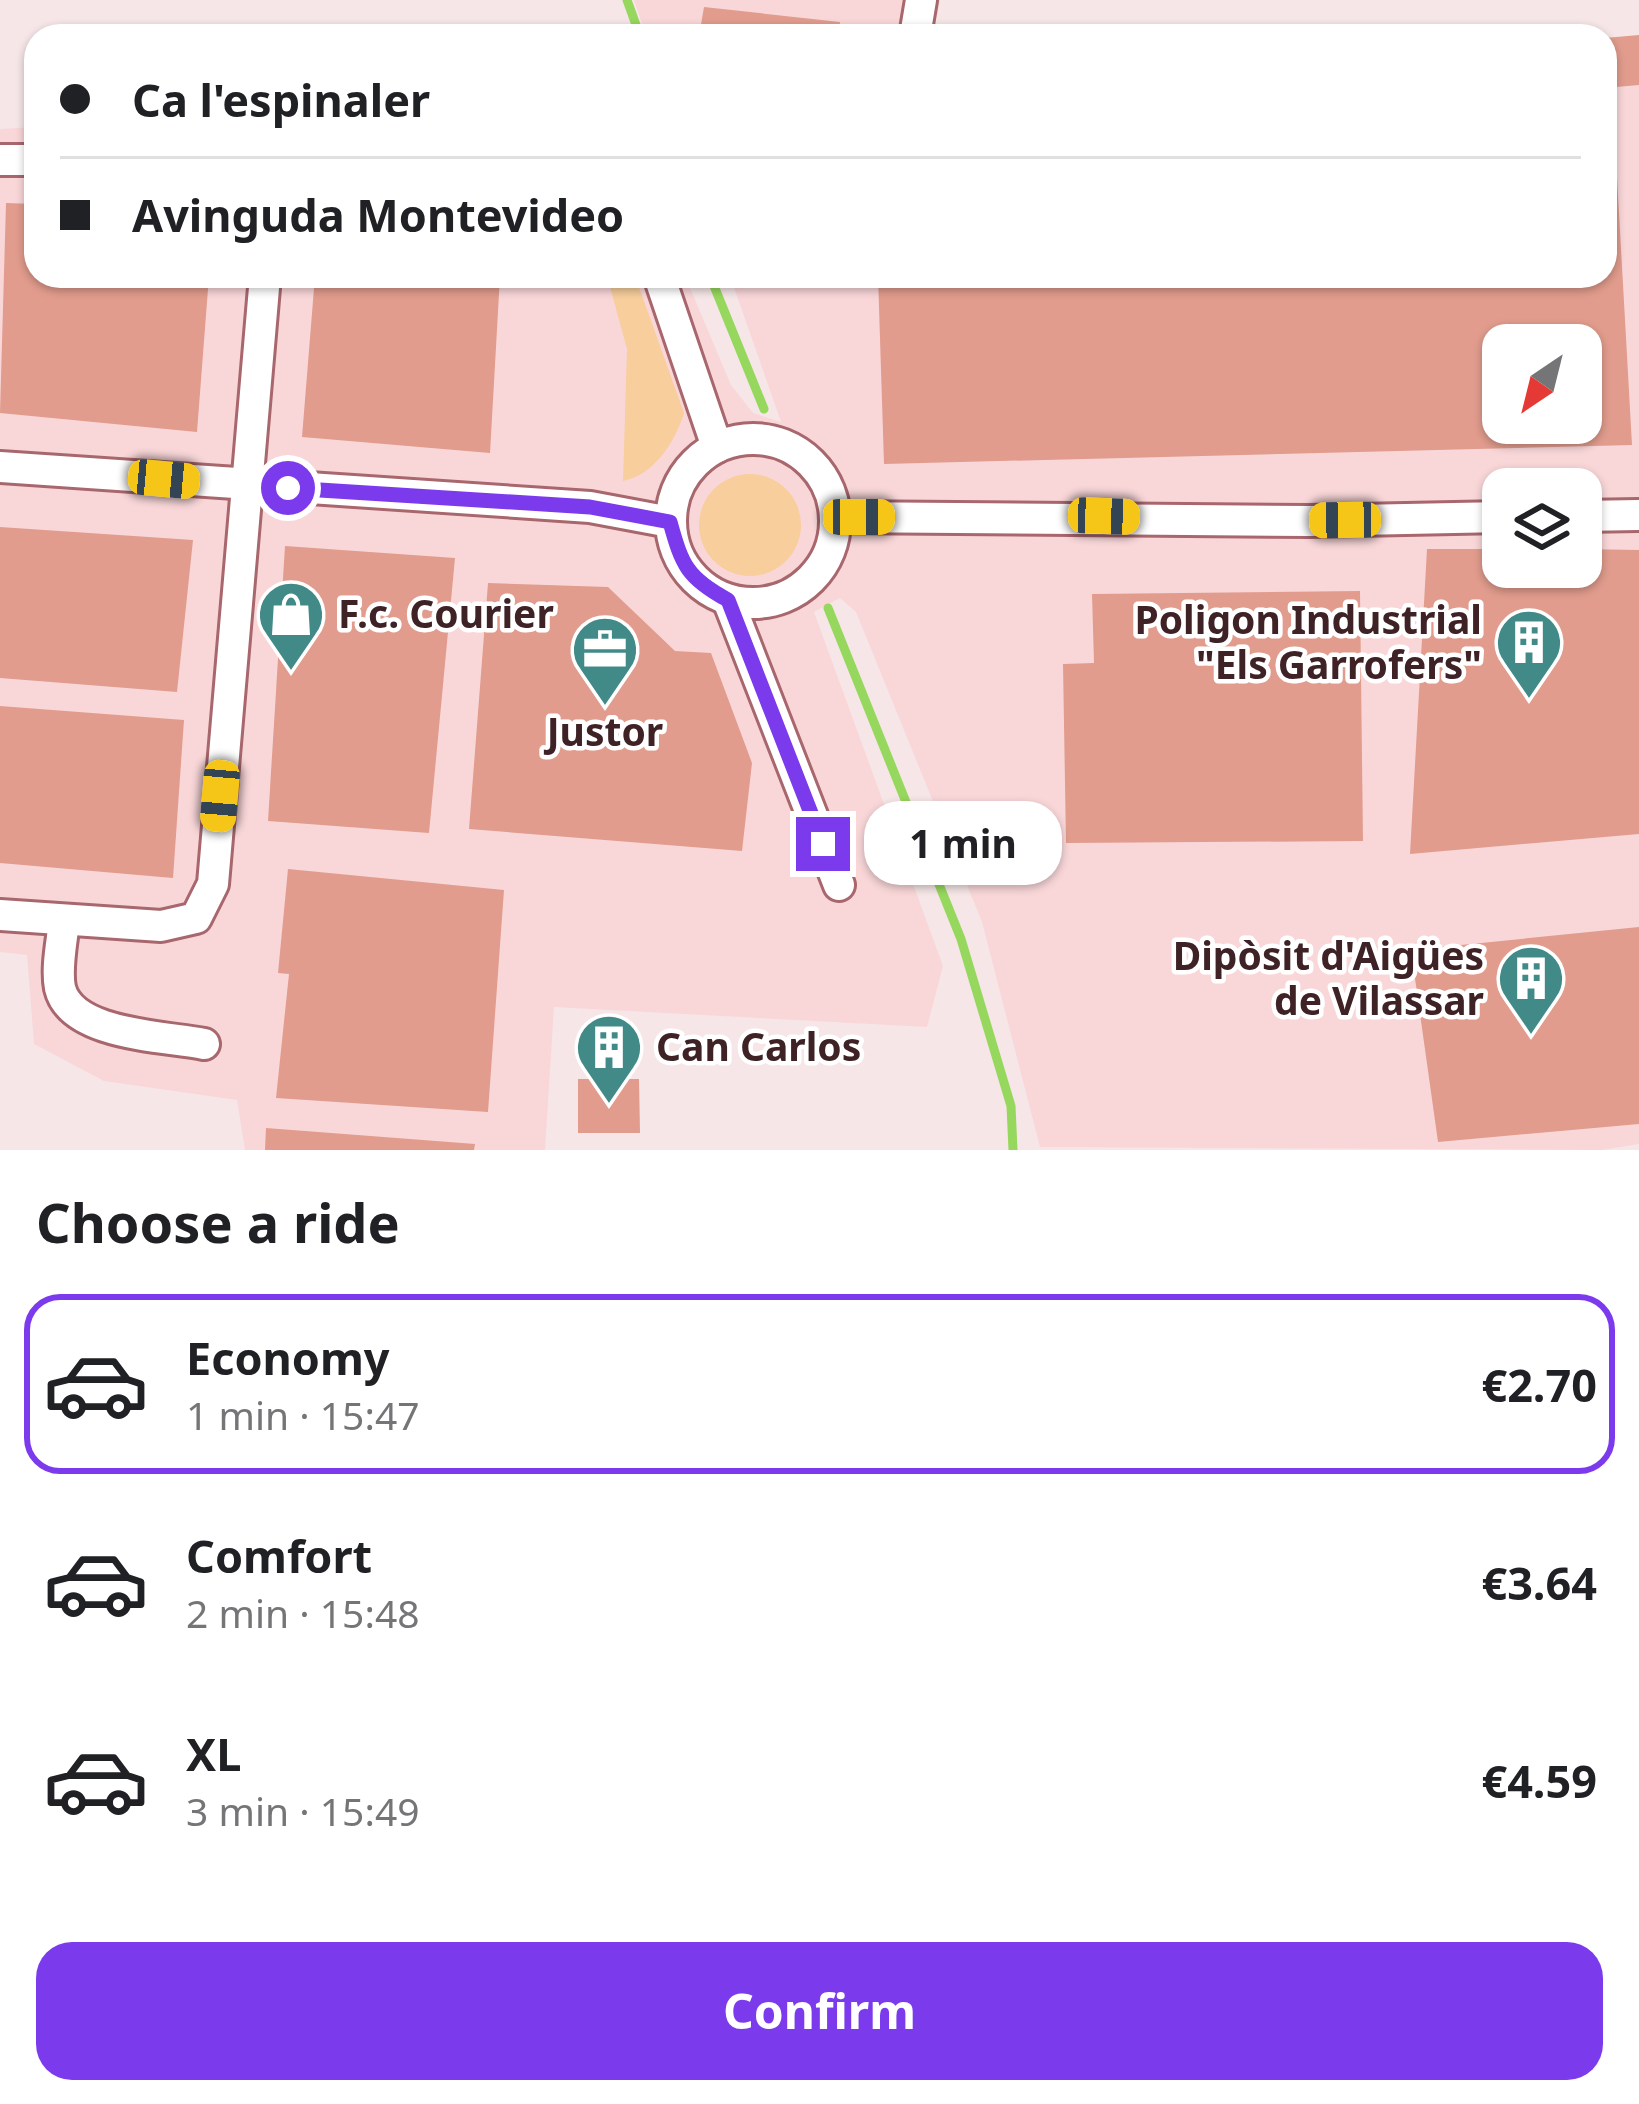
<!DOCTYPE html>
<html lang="en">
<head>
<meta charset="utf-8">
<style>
	:root { --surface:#fff; --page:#f6f6f6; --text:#202124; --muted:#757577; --line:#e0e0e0; --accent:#7c3aed }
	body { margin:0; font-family:"Noto Sans",sans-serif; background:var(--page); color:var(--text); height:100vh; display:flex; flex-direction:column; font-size:45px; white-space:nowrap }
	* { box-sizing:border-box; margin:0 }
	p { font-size:39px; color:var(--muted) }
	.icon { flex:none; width:66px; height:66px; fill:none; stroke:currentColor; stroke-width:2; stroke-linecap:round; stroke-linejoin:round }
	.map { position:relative; height:1150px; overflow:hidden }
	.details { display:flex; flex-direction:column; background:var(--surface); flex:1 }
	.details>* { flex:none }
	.hud { position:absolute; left:24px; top:24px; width:1593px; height:264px; border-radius:36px; box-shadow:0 3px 9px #0004; display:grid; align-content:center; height:264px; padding:0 36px; background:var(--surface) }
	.needle { width:78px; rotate:215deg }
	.fabs { position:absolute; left:1482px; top:324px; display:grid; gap:24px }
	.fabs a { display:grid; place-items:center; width:120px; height:120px; border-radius:24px; background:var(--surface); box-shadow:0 3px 9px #0004; font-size:60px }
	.end { position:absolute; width:54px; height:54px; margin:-27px; border:15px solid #7c3aed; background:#fff; box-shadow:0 0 0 6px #fff }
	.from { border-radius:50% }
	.bubble { position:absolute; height:84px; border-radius:36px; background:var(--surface); box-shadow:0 3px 9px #0004; font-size:39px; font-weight:700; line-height:84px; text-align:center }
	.car { position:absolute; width:36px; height:72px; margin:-36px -18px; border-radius:15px; box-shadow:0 0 9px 3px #0007; background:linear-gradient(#f5c518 24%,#345 0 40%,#f5c518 0 76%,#345 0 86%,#f5c518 0) }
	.hud b { display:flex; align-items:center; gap:42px; height:114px; font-size:45px }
	.hud b+b { border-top:3px solid var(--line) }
	.hud i { width:30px; height:30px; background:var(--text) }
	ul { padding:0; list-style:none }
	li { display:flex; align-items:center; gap:36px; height:180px; margin:0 24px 18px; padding:0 12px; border:6px solid transparent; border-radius:36px }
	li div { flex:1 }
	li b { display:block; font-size:45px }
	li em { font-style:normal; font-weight:700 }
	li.current { border-color:var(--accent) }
	li>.icon { width:108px; height:108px; stroke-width:1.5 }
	h2 { padding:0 36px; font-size:54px; line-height:144px }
	.action { display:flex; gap:24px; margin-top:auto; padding:24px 36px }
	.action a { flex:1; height:138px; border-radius:36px; background:var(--accent); color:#fff; font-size:48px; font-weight:700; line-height:138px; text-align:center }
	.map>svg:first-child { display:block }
</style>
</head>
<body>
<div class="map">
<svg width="1639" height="1150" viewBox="0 0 1639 1150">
	<rect width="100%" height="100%" fill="#f6e6e7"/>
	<g fill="#f9d7d9" fill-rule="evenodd">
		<polygon points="634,0 940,0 933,36 646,36"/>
		<path d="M1639,65V1144L1602,1150L1040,1147L982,922L856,612L840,598L814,612L943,966L927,1027L554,1007L545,1150H245L237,1100L104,1081L34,1044L27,955L0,952V129L36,127V276H685L731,385L753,413L781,422L730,276H1605V67ZM1503,345H1581V423H1503ZM1503,489H1581V567H1503Z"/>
	</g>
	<g fill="#f7ce9c">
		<path d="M607,276H635L684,413C675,442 654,475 623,481L627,349Z"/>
		<circle cx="750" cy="525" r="51"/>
	</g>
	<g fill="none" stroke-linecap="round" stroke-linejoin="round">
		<g stroke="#96d75d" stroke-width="9">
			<polyline points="627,0 640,36"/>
			<polyline points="710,276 764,409"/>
			<polyline points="828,608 961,939 1011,1106 1013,1150"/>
		</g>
	</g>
	<g fill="#e19c8d" fill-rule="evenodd">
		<polygon points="704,7 840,22 839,36 699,36"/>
		<polygon points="1639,35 1639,85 1605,88 1605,38"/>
		<path d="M1617,177L1632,445L884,464L878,276H1605V178ZM1503,345H1581V423H1503Z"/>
		<polygon points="6,203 36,204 36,276 209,276 197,432 0,413"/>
		<polygon points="315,276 500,276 490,453 302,437"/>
		<polygon points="0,527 193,540 177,692 0,678"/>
		<polygon points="285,546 455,558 429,833 268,821"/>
		<polygon points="1427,549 1503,549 1503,567 1581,567 1581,549 1639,550 1639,834 1410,854"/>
		<polygon points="488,583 608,587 675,651 711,653 752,763 742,851 469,829"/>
		<polygon points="1360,591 1363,841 1066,843 1063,664 1094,663 1092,594"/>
		<polygon points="0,706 184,720 173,878 0,863"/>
		<polygon points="288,869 504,890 488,1112 276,1098 289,974 278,973"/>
		<polygon points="1639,927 1639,1124 1438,1142 1411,950"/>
		<polygon points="578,1079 639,1079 640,1133 578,1133"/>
		<polygon points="266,1128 475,1144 474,1150 265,1150"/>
	</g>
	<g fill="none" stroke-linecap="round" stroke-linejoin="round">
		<defs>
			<g id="street">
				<polyline points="915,36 921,0"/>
				<polyline points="0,160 36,160"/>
				<polyline points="659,276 717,447"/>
				<circle cx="753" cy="521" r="82"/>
				<polyline points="0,467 590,507 670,522"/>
				<polyline points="1581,516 1639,515"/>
				<polyline points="835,517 1309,521 1503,517"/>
				<polyline points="728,600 839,885"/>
				<polyline points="0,915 161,926 196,918 213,884 265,276"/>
				<path d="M64,921C62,941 56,968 60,988C71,1035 163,1036 204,1044"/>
			</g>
		</defs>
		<use href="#street" stroke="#a8666d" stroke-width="36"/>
		<use href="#street" stroke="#fff" stroke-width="30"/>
	</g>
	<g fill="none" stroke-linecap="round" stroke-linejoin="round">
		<path stroke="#7c3aed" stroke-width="15" d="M288,488L590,507L670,522C682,565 687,578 728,600L823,844"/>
	</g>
	<defs>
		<symbol id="shop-pin" viewBox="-11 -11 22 30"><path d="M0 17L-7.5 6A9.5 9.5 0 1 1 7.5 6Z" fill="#428a87" stroke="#fff"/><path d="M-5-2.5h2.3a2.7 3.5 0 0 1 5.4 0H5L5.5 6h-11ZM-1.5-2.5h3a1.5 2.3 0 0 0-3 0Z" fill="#fff"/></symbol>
		<symbol id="building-pin" viewBox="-11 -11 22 30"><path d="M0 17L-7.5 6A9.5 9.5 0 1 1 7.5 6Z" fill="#428a87" stroke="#fff"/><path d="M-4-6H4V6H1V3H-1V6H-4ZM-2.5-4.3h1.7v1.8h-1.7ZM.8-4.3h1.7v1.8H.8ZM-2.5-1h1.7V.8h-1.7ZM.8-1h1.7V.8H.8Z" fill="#fff"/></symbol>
		<symbol id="office-pin" viewBox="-11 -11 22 30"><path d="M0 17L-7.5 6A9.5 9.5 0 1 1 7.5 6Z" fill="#428a87" stroke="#fff"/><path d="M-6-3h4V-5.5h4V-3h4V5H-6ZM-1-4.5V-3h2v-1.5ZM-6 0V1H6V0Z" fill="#fff"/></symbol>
	</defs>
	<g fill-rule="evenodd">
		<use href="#shop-pin" x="253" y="576" width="76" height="104"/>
		<use href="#building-pin" x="1491" y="604" width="76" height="104"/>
		<use href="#office-pin" x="567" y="611" width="76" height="104"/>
		<use href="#building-pin" x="1493" y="940" width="76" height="104"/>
		<use href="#building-pin" x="571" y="1009" width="76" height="104"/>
	</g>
	<g text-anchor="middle" stroke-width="9" stroke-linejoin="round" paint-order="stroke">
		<g font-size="39" font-weight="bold" fill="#3e2225" stroke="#fff" text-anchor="start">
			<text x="338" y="628">F.c. Courier</text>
			<text x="1482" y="634" text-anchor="end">Poligon Industrial<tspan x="1482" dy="45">"Els Garrofers"</tspan></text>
			<text x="605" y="746" text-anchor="middle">Justor</text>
			<text x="1484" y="970" text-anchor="end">Dipòsit d'Aigües<tspan x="1484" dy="45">de Vilassar</tspan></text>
			<text x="656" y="1061">Can Carlos</text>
		</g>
	</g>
</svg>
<div class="fabs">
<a><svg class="needle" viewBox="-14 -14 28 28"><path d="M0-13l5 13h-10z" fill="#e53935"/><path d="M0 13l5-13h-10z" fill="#757577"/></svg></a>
<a><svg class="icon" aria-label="layers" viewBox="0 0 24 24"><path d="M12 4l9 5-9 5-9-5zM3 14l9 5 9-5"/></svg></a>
</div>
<i class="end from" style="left:288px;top:488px"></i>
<i class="end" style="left:823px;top:844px"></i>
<div class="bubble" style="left:864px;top:801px;width:198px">1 min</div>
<i class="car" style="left:164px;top:479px;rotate:95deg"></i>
<i class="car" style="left:1104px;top:516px;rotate:92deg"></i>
<i class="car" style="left:859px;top:517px;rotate:90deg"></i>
<i class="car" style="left:1345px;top:520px;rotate:269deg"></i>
<i class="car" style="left:220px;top:796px;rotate:185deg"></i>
<div class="hud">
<b><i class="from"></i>Ca l'espinaler</b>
<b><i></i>Avinguda Montevideo</b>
</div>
</div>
<section class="details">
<h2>Choose a ride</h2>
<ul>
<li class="current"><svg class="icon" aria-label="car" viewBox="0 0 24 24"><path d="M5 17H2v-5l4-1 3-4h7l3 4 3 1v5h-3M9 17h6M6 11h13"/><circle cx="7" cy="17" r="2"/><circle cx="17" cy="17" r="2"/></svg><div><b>Economy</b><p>1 min · 15:47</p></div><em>€2.70</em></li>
<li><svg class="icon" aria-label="car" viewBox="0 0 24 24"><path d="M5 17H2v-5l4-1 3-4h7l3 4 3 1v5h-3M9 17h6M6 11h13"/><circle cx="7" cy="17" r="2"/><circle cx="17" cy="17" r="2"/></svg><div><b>Comfort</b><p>2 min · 15:48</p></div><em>€3.64</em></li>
<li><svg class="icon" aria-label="car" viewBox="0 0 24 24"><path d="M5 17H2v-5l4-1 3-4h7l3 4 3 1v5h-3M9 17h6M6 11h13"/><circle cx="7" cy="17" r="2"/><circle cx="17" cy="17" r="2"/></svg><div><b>XL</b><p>3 min · 15:49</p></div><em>€4.59</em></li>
</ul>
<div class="action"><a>Confirm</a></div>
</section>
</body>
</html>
